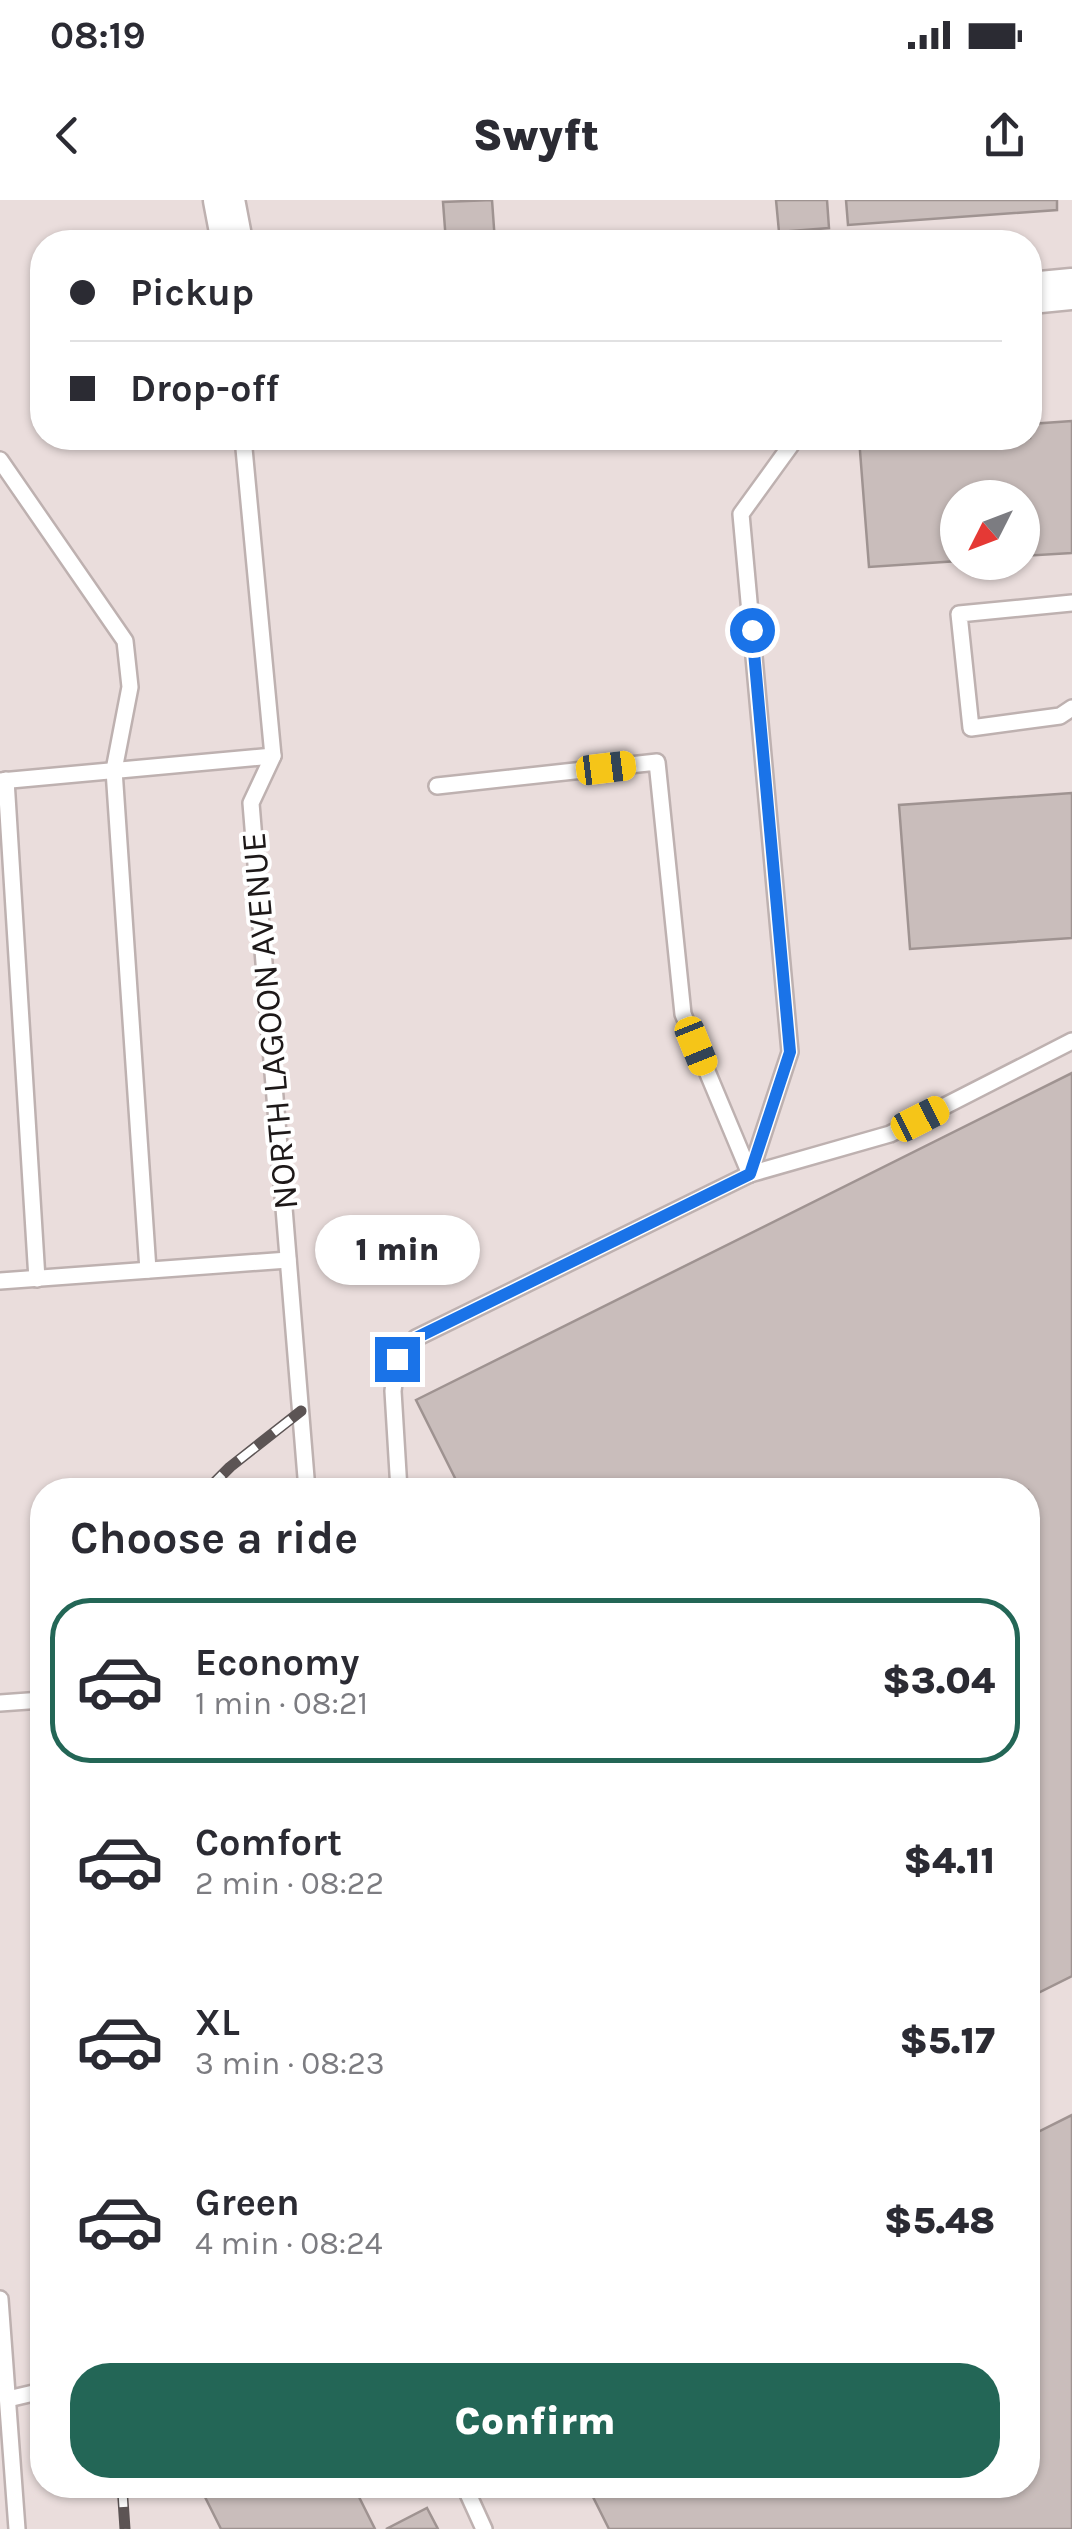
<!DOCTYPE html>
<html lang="en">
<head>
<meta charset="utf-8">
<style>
	:root { --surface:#fff; --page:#f7f7f7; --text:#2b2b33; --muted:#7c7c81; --line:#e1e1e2; --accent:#236656 }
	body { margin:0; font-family:Karla,sans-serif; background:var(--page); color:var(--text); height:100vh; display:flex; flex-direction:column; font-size:38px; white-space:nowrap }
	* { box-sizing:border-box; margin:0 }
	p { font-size:32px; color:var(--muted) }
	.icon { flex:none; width:55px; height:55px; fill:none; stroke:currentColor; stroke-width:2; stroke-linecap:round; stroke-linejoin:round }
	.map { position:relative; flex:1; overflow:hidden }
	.side { position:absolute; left:30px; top:1278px; width:1010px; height:1020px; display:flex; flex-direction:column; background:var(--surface); border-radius:40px; box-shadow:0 2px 8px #0004 }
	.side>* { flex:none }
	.guide { position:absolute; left:30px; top:30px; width:1012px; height:220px; border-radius:40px; box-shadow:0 2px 8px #0004; display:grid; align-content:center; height:220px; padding:0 40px; background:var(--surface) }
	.needle { width:65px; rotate:228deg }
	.tools { position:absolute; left:940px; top:280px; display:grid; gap:20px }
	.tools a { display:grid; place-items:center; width:100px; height:100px; border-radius:50%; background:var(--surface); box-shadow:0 2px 8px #0004; font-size:50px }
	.end { position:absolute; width:45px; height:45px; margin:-22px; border:12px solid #1a73e8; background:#fff; box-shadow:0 0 0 5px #fff }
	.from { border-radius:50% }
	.bubble { position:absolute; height:70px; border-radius:35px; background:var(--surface); box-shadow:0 2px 8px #0004; font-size:32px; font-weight:800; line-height:70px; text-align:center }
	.car { position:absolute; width:30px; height:60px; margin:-30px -15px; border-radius:12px; box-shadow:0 0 8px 2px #0007; background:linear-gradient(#f5c518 24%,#345 0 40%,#f5c518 0 76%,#345 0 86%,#f5c518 0) }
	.guide b { display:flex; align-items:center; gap:35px; height:95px; font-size:38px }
	.guide b+b { border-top:2px solid var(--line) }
	.guide i { width:25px; height:25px; background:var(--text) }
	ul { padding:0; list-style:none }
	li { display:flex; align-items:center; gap:30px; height:165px; margin:0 20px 15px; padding:0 20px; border:5px solid transparent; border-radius:40px }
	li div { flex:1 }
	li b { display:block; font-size:38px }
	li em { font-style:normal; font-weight:800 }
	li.current { border-color:var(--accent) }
	li>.icon { width:90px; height:90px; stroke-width:1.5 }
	h2 { padding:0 40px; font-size:45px; line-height:120px }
	.action { display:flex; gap:20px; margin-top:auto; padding:20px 40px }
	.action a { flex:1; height:115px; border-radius:40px; background:var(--accent); color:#fff; font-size:40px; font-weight:800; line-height:115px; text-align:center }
	.status { display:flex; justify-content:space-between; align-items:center; height:70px; padding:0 50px; background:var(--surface); direction:ltr }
	.status svg { height:28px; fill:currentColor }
	header { display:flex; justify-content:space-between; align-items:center; height:130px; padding:0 40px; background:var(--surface); font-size:45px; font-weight:800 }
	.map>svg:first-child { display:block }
</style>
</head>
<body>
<div class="status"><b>08:19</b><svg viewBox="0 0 49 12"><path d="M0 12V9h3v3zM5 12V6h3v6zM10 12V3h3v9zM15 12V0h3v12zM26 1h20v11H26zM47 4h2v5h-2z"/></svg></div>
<header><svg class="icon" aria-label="back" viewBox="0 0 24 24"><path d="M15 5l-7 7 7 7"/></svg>Swyft<svg class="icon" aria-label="share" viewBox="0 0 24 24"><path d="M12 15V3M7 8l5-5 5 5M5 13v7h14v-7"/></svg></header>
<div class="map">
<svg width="1072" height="2329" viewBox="0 0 1072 2329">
	<rect width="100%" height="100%" fill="#eadddc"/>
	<g fill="#c9bdbb" stroke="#9f9391" stroke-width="2.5">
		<polygon points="492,0 495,42 446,42 443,2"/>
		<polygon points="776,0 827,0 829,28 779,32"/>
		<polygon points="846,0 1057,0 1057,10 848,25"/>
		<polygon points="1072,221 1072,353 1022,356 1022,298 958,298 958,361 869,367 859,238 1030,238 1030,224"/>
		<polygon points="1072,593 1072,738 910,749 899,605"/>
		<polygon points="1072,873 1072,1776 1028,1798 1028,1290 461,1290 416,1200"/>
		<polygon points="1072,1915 1072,2329 609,2329 587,2285 1028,2285 1028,1937"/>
		<polygon points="199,2285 353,2285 375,2329 221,2329"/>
		<polygon points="427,2308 438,2329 386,2329"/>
	</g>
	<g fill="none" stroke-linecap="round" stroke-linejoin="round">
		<defs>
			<g id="lane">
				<polyline points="243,238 273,556 251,603 307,1290"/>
				<polyline points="0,260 125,441 130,487 114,570 148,1070"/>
				<polyline points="1072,403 959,414 971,528 1060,516 1072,508"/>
				<polyline points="6,580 37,1079"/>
				<polyline points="0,581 273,556"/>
				<polyline points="437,586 657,562 683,814 750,974"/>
				<polyline points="750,974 790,852 741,314 796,238"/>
				<polyline points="0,1081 288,1060"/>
				<polyline points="399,1290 393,1191 397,1159 416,1138 750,974 890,934 1072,841"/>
				<polyline points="0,1503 42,1500"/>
				<polyline points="0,2099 17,2329"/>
				<polyline points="8,2199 42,2191"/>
				<polyline points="464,2285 484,2329"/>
			</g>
			<g id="secondary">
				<polyline points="224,0 232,42"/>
				<polyline points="1030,93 1072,89"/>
			</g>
		</defs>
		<use href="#lane" stroke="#beb1b0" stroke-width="20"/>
		<use href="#secondary" stroke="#beb1b0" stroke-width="45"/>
		<use href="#lane" stroke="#fff" stroke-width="15"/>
		<use href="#secondary" stroke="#fff" stroke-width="40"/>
		<defs>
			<g id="rail">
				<polyline points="207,1290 230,1267 301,1211"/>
				<polyline points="122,2285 125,2329"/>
			</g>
		</defs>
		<use href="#rail" stroke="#5c5454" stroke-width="11"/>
		<use href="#rail" stroke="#fff" stroke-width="8" stroke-dasharray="22" stroke-linecap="butt"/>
	</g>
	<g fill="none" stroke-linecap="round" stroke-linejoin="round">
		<polyline stroke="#1a73e8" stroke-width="12" points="397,1159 416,1138 750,974 790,852 752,430"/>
	</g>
	<g text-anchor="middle" stroke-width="8" stroke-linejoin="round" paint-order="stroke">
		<g font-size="35" fill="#1d1818" stroke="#fff">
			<text transform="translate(269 821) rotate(-95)" y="12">NORTH LAGOON AVENUE</text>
		</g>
	</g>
</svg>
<div class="tools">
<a><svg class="needle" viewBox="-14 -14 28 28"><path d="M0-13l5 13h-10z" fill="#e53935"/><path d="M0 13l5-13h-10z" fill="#7c7c81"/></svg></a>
</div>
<i class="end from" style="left:752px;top:430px"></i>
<i class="end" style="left:397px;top:1159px"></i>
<div class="bubble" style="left:315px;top:1015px;width:165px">1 min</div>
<i class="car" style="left:606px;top:568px;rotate:83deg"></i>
<i class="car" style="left:696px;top:846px;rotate:158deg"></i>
<i class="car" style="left:920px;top:919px;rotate:63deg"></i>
<div class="guide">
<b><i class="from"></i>Pickup</b>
<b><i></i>Drop-off</b>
</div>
<section class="side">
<h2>Choose a ride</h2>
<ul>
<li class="current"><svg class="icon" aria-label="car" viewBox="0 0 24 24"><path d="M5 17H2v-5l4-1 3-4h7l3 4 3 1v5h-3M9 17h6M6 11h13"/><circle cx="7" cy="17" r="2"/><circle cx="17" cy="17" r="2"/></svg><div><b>Economy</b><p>1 min · 08:21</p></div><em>$3.04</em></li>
<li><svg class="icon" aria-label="car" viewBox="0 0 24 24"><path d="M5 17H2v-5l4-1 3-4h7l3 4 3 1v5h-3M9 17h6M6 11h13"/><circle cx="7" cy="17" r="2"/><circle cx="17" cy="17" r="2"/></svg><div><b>Comfort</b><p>2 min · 08:22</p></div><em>$4.11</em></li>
<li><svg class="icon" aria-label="car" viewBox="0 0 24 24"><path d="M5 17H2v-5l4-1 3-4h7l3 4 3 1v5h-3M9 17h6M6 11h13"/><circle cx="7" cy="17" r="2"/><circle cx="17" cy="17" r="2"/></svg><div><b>XL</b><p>3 min · 08:23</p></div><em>$5.17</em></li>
<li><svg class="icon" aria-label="car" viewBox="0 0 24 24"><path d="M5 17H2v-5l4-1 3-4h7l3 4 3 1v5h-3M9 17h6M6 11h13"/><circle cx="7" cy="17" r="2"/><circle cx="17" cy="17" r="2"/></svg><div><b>Green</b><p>4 min · 08:24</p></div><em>$5.48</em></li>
</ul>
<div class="action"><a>Confirm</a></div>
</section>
</div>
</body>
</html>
